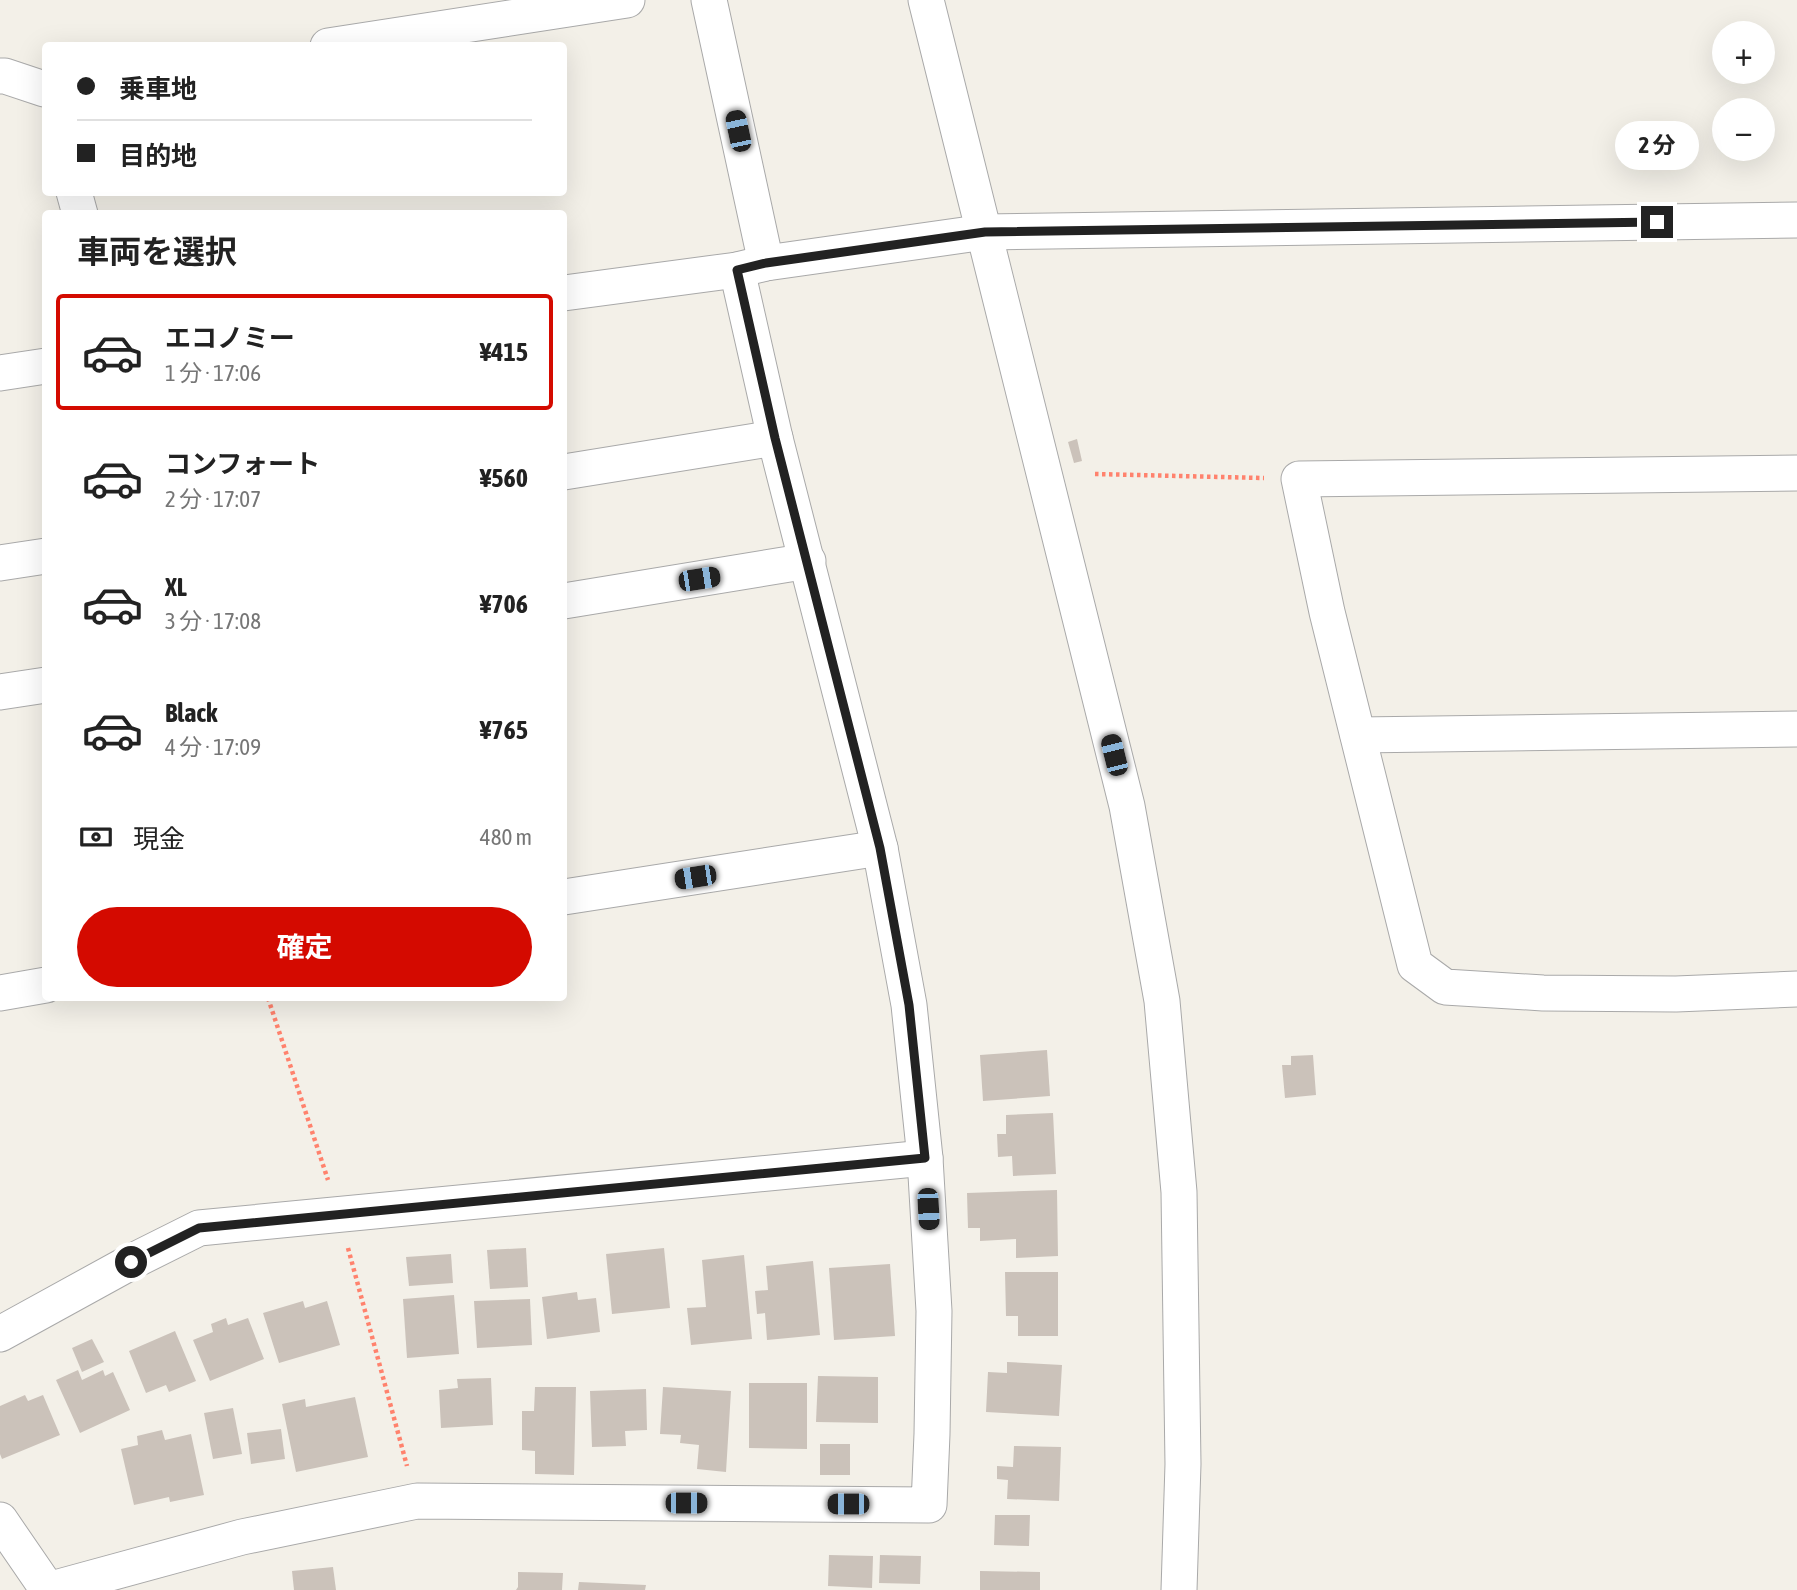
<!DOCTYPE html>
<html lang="ja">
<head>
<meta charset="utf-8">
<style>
	:root { --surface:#fff; --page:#f6f6f6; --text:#222; --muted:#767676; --line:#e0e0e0; --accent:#d40a00 }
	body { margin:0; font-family:"Asap Condensed","Noto Sans JP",sans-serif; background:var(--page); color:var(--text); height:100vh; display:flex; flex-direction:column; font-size:26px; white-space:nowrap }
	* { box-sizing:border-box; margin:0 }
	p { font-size:23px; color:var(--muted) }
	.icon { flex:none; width:38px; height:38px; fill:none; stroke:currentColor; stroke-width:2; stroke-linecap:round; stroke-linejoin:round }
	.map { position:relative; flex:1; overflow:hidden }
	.drawer { position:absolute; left:42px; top:210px; width:525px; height:791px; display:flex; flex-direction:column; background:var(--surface); border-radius:7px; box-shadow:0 7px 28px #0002 }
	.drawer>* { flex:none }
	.banner { position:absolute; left:42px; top:42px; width:525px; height:154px; border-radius:7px; box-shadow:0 7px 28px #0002; display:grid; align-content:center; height:154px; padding:0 35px; background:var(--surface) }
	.controls { position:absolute; left:1712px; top:21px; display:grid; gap:14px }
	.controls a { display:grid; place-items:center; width:63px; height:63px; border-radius:50%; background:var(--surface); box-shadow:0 7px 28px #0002; font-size:35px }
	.end { position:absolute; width:32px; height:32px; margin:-16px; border:9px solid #222; background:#fff; box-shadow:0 0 0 4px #fff }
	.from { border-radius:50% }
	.bubble { position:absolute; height:49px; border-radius:24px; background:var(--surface); box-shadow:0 7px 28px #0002; font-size:23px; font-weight:700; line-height:49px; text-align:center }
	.car { position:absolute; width:21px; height:42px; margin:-21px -10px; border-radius:9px; box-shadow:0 0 5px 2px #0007; background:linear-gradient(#222 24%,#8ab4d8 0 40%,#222 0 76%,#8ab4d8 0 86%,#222 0) }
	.banner b { display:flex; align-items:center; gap:24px; height:66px; font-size:26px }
	.banner b+b { border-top:2px solid var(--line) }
	.banner i { width:18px; height:18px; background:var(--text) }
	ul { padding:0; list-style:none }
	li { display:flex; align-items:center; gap:21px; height:116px; margin:0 14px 10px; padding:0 21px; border:4px solid transparent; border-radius:7px }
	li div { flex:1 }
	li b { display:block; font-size:26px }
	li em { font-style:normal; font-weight:700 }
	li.on { border-color:var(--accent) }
	li>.icon { width:63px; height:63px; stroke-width:1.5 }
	h2 { padding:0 35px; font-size:32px; line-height:84px }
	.pay { display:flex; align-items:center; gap:18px; height:77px; padding:0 35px; font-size:26px }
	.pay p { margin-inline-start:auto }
	.action { display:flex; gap:14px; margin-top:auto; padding:14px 35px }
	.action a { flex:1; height:80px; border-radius:42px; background:var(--accent); color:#fff; font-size:28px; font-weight:700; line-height:80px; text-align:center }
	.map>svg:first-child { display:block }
</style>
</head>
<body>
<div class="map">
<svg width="1797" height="1590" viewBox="0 0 1797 1590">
	<rect width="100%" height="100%" fill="#f3f0e8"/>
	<g fill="#cbc2ba">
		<polygon points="1077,439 1082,461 1074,463 1068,442"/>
		<polygon points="1047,1050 1050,1096 983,1101 980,1055"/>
		<polygon points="1313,1055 1316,1095 1285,1098 1282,1065 1291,1065 1291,1056"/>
		<polygon points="1053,1113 1056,1174 1013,1176 1012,1156 998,1157 997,1134 1006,1134 1006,1115"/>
		<polygon points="1057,1190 1058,1256 1016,1258 1016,1239 980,1241 980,1228 968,1228 967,1193"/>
		<polygon points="526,1248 528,1287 490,1289 487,1250"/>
		<polygon points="664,1248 670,1308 612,1314 606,1254"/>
		<polygon points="451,1254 453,1283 409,1286 406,1257"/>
		<polygon points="744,1255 752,1339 691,1345 687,1308 706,1307 702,1260"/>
		<polygon points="813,1261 820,1335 767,1340 765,1313 757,1314 755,1291 768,1290 766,1266"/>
		<polygon points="890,1264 895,1336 834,1340 829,1268"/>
		<polygon points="1005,1272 1058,1272 1058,1336 1018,1336 1018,1316 1006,1316"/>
		<polygon points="577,1292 578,1300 596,1298 600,1332 547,1339 542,1297"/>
		<polygon points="454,1295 459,1354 407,1358 403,1299"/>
		<polygon points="530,1299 532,1345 477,1348 474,1301"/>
		<polygon points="303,1301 305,1308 327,1301 340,1345 279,1363 263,1313"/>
		<polygon points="226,1318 228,1325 248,1318 264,1359 210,1381 193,1340 213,1332 211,1324"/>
		<polygon points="175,1331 196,1381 169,1392 166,1385 146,1393 129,1351"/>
		<polygon points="92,1339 104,1362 82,1372 72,1348"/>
		<polygon points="1007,1362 1062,1365 1059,1416 986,1412 988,1372 1007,1373"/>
		<polygon points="78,1370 82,1380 103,1370 105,1376 113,1372 130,1410 80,1433 56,1380"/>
		<polygon points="818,1376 878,1377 878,1423 816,1422"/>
		<polygon points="491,1378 493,1425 441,1428 439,1390 458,1388 457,1379"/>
		<polygon points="749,1383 807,1383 807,1449 749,1448"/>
		<polygon points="535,1387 576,1387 574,1475 535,1474 535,1451 522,1450 522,1411 534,1411"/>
		<polygon points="663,1387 731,1391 726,1472 697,1469 699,1445 680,1443 681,1435 660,1434"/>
		<polygon points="646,1389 647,1430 625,1431 626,1446 592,1447 590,1391"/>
		<polygon points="25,1395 28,1401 43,1395 60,1435 2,1459 0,1454 0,1406"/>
		<polygon points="355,1397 368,1457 296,1472 282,1404 305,1399 306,1407"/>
		<polygon points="233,1408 242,1454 213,1459 204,1413"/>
		<polygon points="281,1429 285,1459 251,1464 247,1433"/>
		<polygon points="162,1430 165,1440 191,1434 204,1495 170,1502 169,1497 134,1505 121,1449 138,1445 137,1436"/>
		<rect x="820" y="1444" width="30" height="31"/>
		<polygon points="1014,1446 1061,1447 1059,1501 1007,1499 1008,1480 997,1479 997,1466 1013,1467"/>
		<polygon points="995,1515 1030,1515 1029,1546 994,1545"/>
		<polygon points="829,1555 873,1556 872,1588 828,1586"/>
		<polygon points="880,1555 921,1556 920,1584 879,1583"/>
		<polygon points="333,1567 336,1590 294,1590 292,1571"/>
		<polygon points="980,1571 1040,1572 1040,1590 980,1590"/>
		<polygon points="518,1572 563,1573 562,1590 516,1590 518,1587"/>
		<polygon points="579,1582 646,1585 645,1590 578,1590"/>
	</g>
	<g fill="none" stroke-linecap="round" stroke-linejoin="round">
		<defs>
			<g id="minor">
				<polyline points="709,0 766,263"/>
				<polyline points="926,0 1127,806 1162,1001 1179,1192 1183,1464 1179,1590"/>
				<polyline points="328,46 627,0"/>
				<polyline points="0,76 5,76 44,89"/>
				<polyline points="74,192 80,214"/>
				<polyline points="564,293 737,270 766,263 985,232 1797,220"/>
				<polyline points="0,373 46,366"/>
				<polyline points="564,472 775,438"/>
				<polyline points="1797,473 1299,479 1327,612 1415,965 1445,987 1543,993 1676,994 1797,989"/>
				<polyline points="0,563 46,556"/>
				<polyline points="564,601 808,561"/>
				<polyline points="0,692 46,685"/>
				<polyline points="1358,735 1797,729"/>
				<polyline points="564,897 880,848"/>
				<polyline points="0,993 46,985"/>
				<polyline points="0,1334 131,1262 199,1228 925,1158"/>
				<polyline points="0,1520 48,1590"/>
				<polyline points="48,1590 242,1537 417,1501 929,1505 932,1434 934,1311 925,1158 909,1005 880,848 775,438 737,270"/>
			</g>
		</defs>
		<use href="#minor" stroke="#a9a9a9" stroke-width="37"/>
		<g stroke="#ff826d" stroke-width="4.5" stroke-dasharray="3.5 3.5" stroke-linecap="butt">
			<polyline points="1095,474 1264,478"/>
			<polyline points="268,998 328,1180"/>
			<polyline points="348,1248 407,1466"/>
		</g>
		<use href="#minor" stroke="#fff" stroke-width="35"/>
	</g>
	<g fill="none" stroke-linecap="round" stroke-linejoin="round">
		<polyline stroke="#222" stroke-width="9" points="131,1262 199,1228 925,1158 909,1005 880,848 775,438 737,270 766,263 985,232 1657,222"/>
	</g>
</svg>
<div class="controls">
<a>+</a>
<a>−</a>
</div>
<i class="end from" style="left:131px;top:1262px"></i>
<i class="end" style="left:1657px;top:222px"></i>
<div class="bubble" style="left:1615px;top:121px;width:84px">2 分</div>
<i class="car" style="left:738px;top:131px;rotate:348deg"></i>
<i class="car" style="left:699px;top:579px;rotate:81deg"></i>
<i class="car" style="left:1114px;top:755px;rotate:346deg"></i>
<i class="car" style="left:695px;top:877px;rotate:261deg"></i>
<i class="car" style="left:928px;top:1209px;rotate:177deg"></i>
<i class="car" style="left:686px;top:1503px;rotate:90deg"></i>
<i class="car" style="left:848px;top:1504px;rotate:270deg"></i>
<div class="banner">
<b><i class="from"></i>乗車地</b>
<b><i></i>目的地</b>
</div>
<section class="drawer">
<h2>車両を選択</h2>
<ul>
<li class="on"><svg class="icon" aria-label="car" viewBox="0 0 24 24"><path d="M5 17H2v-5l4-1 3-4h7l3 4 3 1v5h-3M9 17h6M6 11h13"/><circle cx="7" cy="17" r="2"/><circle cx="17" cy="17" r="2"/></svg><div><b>エコノミー</b><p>1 分 · 17:06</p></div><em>¥415</em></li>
<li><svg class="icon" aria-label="car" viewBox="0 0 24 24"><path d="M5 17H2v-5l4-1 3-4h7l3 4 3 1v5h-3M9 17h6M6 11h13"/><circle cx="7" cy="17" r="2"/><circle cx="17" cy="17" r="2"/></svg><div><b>コンフォート</b><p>2 分 · 17:07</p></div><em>¥560</em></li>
<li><svg class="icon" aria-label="car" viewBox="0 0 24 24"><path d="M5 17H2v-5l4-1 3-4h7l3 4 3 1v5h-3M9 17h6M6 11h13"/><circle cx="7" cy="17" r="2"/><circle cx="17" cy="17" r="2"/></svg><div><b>XL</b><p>3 分 · 17:08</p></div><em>¥706</em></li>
<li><svg class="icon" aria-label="car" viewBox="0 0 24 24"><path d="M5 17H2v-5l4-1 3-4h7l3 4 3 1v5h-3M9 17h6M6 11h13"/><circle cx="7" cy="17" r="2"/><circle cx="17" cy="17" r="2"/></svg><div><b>Black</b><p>4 分 · 17:09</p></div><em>¥765</em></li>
</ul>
<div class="pay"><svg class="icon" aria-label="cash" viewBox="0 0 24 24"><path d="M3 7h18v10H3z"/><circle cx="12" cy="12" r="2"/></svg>現金<p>480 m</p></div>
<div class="action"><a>確定</a></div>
</section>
</div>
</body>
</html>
